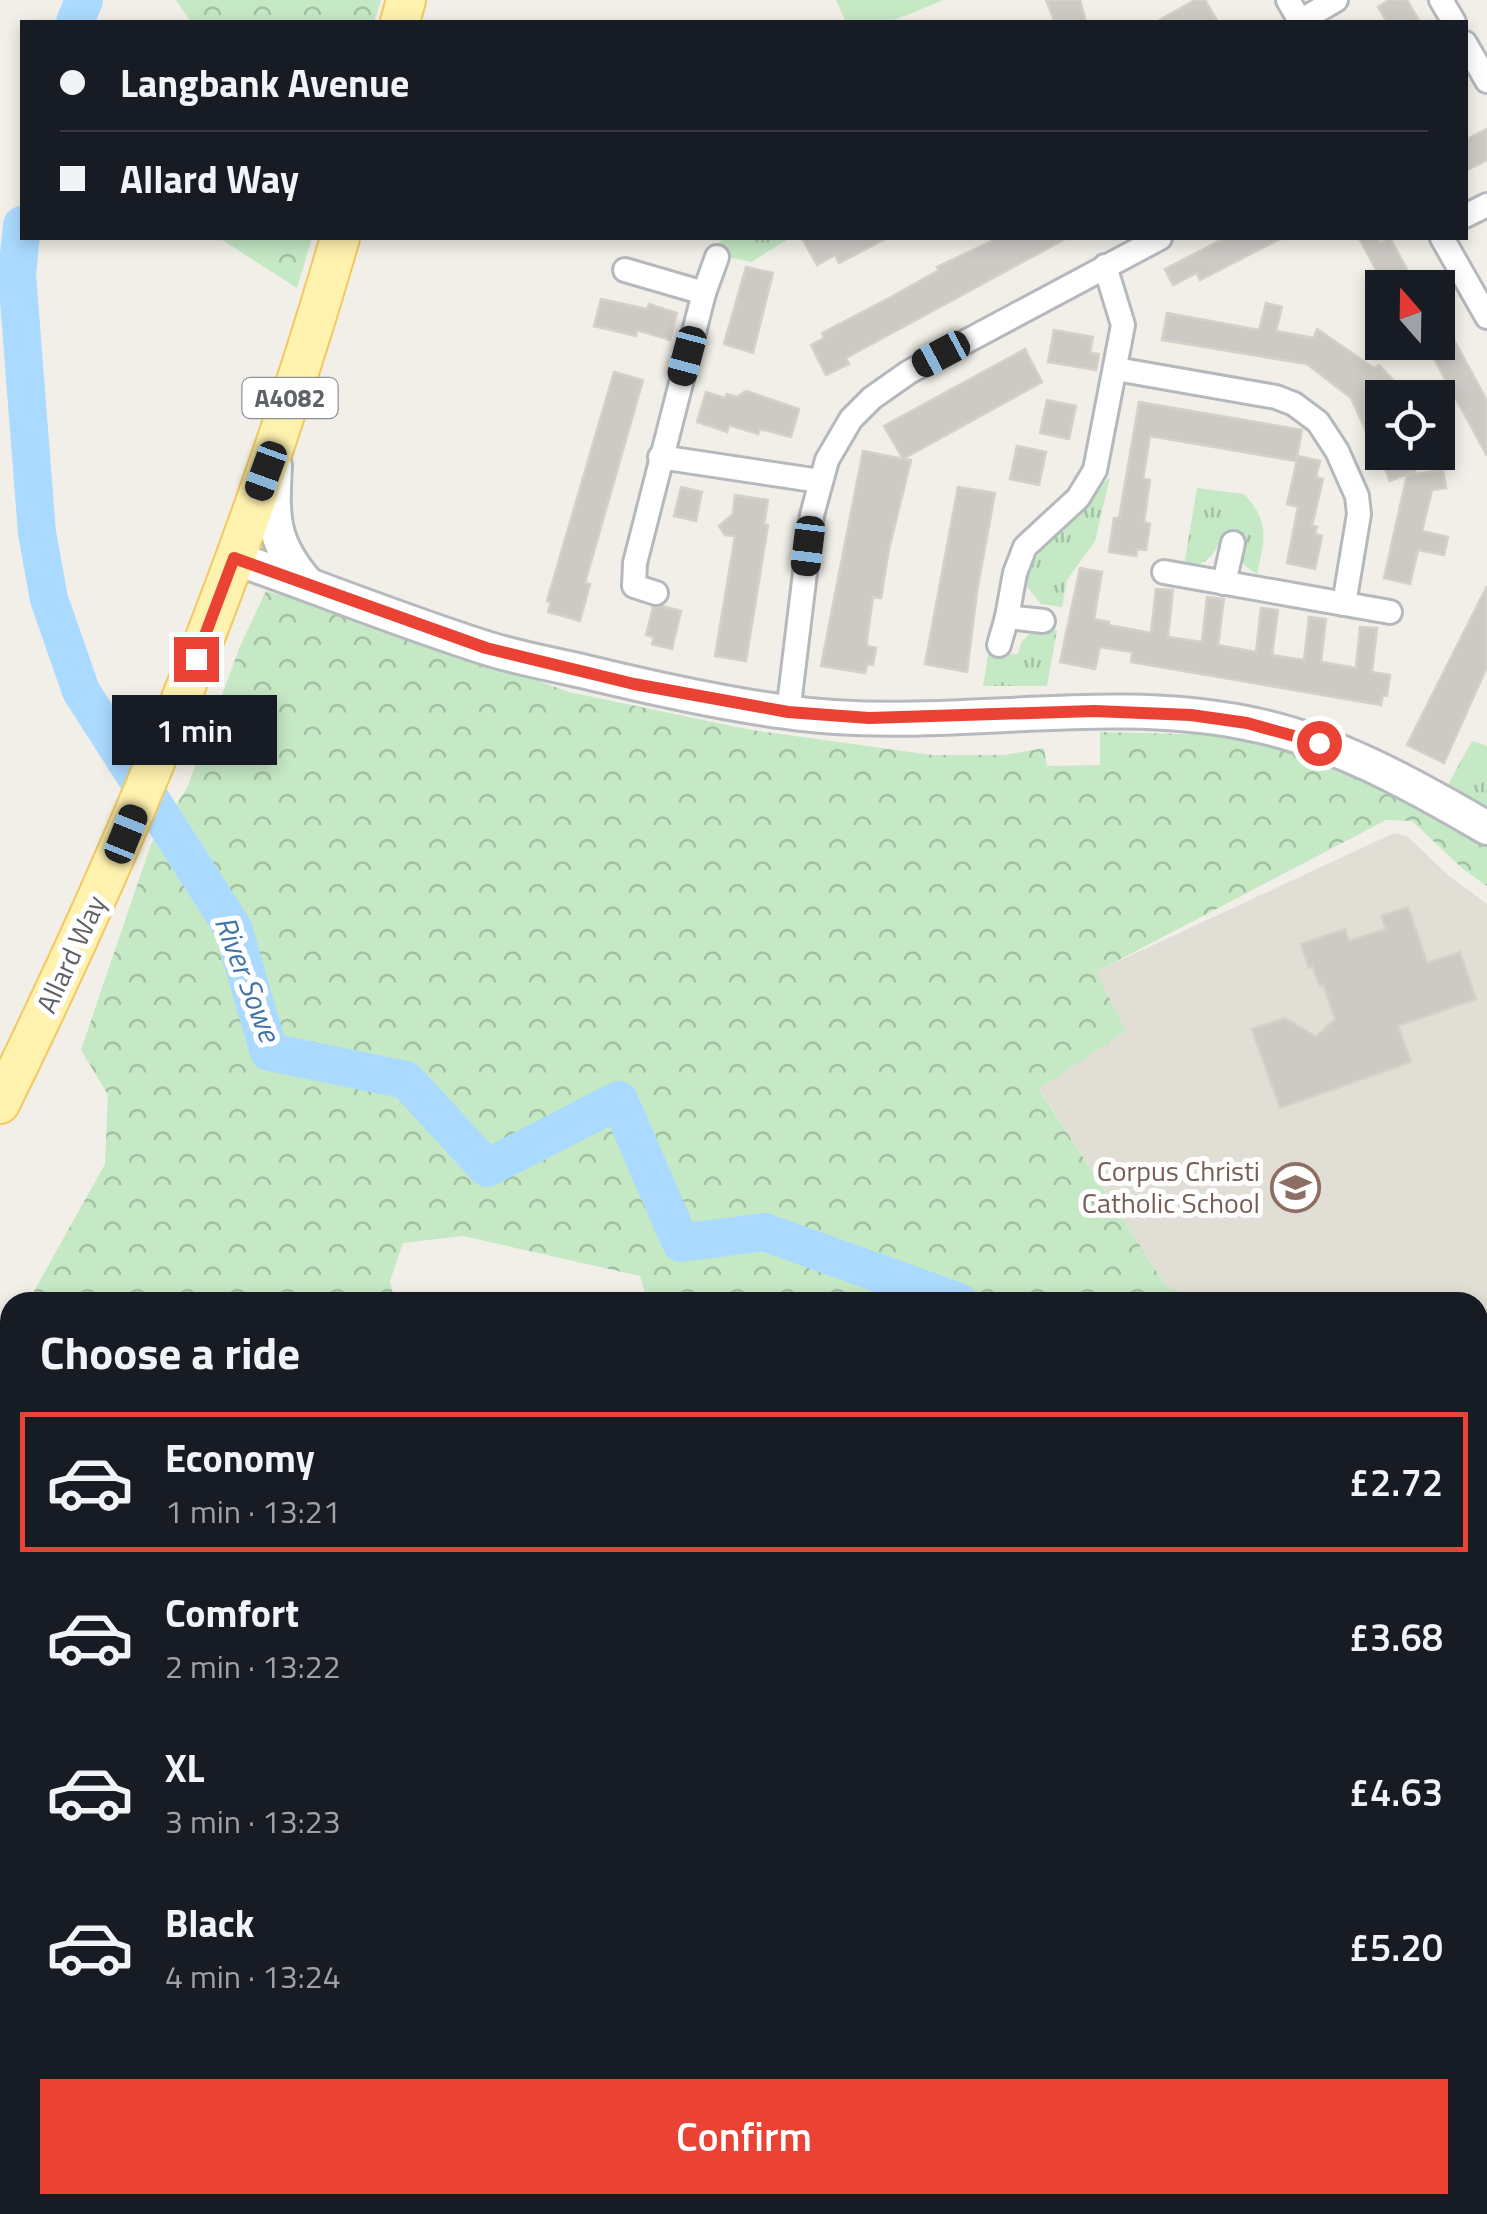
<!DOCTYPE html>
<html lang="en">
<head>
<meta charset="utf-8">
<style>
	:root { --surface:#171b24; --page:#20242c; --text:#f1f3f6; --muted:#9ea1a6; --line:#363941; --accent:#ea4335 }
	body { margin:0; font-family:"Titillium Web",sans-serif; background:var(--page); color:var(--text); height:100vh; display:flex; flex-direction:column; font-size:38px; white-space:nowrap }
	* { box-sizing:border-box; margin:0 }
	p { font-size:32px; color:var(--muted) }
	.icon { flex:none; width:55px; height:55px; fill:none; stroke:currentColor; stroke-width:2; stroke-linecap:round; stroke-linejoin:round }
	.map { position:relative; flex:1; overflow:hidden }
	.panel { position:absolute; left:0px; top:1292px; width:1488px; height:922px; display:flex; flex-direction:column; background:var(--surface); border-radius:30px 30px 0 0; box-shadow:0 5px 15px #0003 }
	.panel>* { flex:none }
	.guide { position:absolute; left:20px; top:20px; width:1448px; height:220px; border-radius:0px; box-shadow:0 5px 15px #0003; display:grid; align-content:center; height:220px; padding:0 40px; background:var(--surface) }
	.needle { width:65px; rotate:340deg }
	.buttons { position:absolute; left:1365px; top:270px; display:grid; gap:20px }
	.buttons a { display:grid; place-items:center; width:90px; height:90px; border-radius:0px; background:var(--surface); box-shadow:0 5px 15px #0003; font-size:50px }
	.end { position:absolute; width:45px; height:45px; margin:-22px; border:12px solid #ea4335; background:#fff; box-shadow:0 0 0 5px #fff }
	.from { border-radius:50% }
	.bubble { position:absolute; height:70px; border-radius:0px; background:var(--surface); box-shadow:0 5px 15px #0003; font-size:32px; font-weight:600; line-height:70px; text-align:center }
	.car { position:absolute; width:30px; height:60px; margin:-30px -15px; border-radius:12px; box-shadow:0 0 8px 2px #0007; background:linear-gradient(#222 24%,#8ab4d8 0 40%,#222 0 76%,#8ab4d8 0 86%,#222 0) }
	.guide b { display:flex; align-items:center; gap:35px; height:95px; font-size:38px }
	.guide b+b { border-top:2px solid var(--line) }
	.guide i { width:25px; height:25px; background:var(--text) }
	ul { padding:0; list-style:none }
	li { display:flex; align-items:center; gap:30px; height:140px; margin:0 20px 15px; padding:0 20px; border:5px solid transparent; border-radius:0px }
	li div { flex:1 }
	li b { display:block; font-size:38px }
	li em { font-style:normal; font-weight:600 }
	li.on { border-color:var(--accent) }
	li>.icon { width:90px; height:90px; stroke-width:1.5 }
	h2 { padding:0 40px; font-size:45px; line-height:120px }
	.primary-button { display:flex; gap:20px; margin-top:auto; padding:20px 40px }
	.primary-button a { flex:1; height:115px; border-radius:0px; background:var(--accent); color:#fff; font-size:40px; font-weight:600; line-height:115px; text-align:center }
	.map>svg:first-child { display:block }
</style>
</head>
<body>
<div class="map">
<svg width="1487" height="2214" viewBox="0 0 1487 2214">
	<defs>
		<pattern id="grass-tufts" width="24" height="20" patternUnits="userSpaceOnUse" patternTransform="scale(2.5)"><rect width="24" height="20" fill="#c5e8c5"/><path d="M3 7l-1-3M5 7V3M7 7l1-3M15 17l-1-3M17 17v-4M19 17l1-3" fill="none" stroke="#a3c0a4"/></pattern>
		<pattern id="forest-crowns" width="20" height="18" patternUnits="userSpaceOnUse" patternTransform="scale(2.5)"><rect width="20" height="18" fill="#c5e8c5"/><path d="M2 6a3 3 0 1 1 6 0M12 15a3 3 0 1 1 6 0" fill="none" stroke="#a3c0a4"/></pattern>
	</defs>
	<rect width="100%" height="100%" fill="#f1efe8"/>
	<polygon fill="#e1ded6" points="1394,833 1407,836 1448,875 1487,904 1487,1407 1478,1406 1478,1302 1205,1302 1166,1286 1039,1088 1126,1031 1095,972"/>
	<g fill="url(#grass-tufts)">
		<polygon points="723,238 790,238 751,262 711,253"/>
		<path d="M1110,477L1095,541L1067,580L1062,607L1041,604L1028,588L1025,576C1046,537 1078,508 1110,477Z"/>
		<path d="M1197,488L1244,494C1270,522 1265,539 1257,574C1243,566 1238,561 1240,545L1221,541C1211,557 1205,567 1184,566Z"/>
		<polygon points="1057,630 1047,686 983,686 988,655 1018,654 1021,643 1032,631"/>
		<polygon points="1472,741 1487,746 1487,807 1448,785"/>
		<polygon points="157,2205 443,2205 446,2214 156,2214"/>
	</g>
	<g fill="url(#forest-crowns)">
		<polygon points="176,0 381,0 374,22 191,22"/>
		<polygon points="219,238 312,238 297,288"/>
		<polygon points="266,591 358,617 569,692 751,730 932,755 1004,755 1044,748 1047,766 1100,765 1100,732 1228,735 1313,756 1409,800 1487,845 1487,886 1463,869 1412,821 1386,820 1096,972 1126,1031 1039,1089 1166,1286 1205,1302 648,1302 640,1276 463,1236 403,1243 390,1281 395,1302 28,1302 105,1164 108,1095 81,1050 151,844 187,788 241,644"/>
		<polygon points="10,1334 10,1458 0,1459 0,1352"/>
	</g>
	<g fill="#c5e8c5">
		<polygon points="836,0 944,0 889,22 846,22"/>
		<polygon points="10,1704 10,2205 157,2205 156,2214 0,2214 0,1705"/>
	</g>
	<g fill="none" stroke-linecap="round" stroke-linejoin="round">
		<g stroke="#aadaff" stroke-width="38">
			<polyline points="75,22 84,0"/>
			<polyline points="22,225 17,274 37,533 49,599 81,691 233,928 269,1052 406,1080 487,1168 619,1100 681,1243 764,1232 959,1302"/>
			<polyline points="321,2214 324,2205"/>
		</g>
	</g>
	<g fill="#cccac5" stroke="#d6d1c6" stroke-width="2.5">
		<polygon points="1046,0 1080,0 1086,22 1055,22"/>
		<polygon points="1195,0 1205,0 1218,22 1156,22"/>
		<polygon points="1389,0 1407,0 1420,22 1387,22 1378,7"/>
		<polygon points="1487,129 1487,160 1465,171 1465,140"/>
		<polygon points="802,238 887,238 839,263 835,255 817,265"/>
		<polygon points="998,238 1067,238 846,358 849,364 826,375 811,345 824,338 822,333 891,297 939,270 937,267"/>
		<polygon points="1225,238 1282,238 1200,280 1197,273 1173,285 1165,269"/>
		<polygon points="1359,238 1377,238 1380,243 1390,238 1417,288 1386,288"/>
		<polygon points="746,267 773,273 753,353 724,344"/>
		<polygon points="601,299 647,309 649,304 677,313 670,340 637,330 636,336 594,326"/>
		<polygon points="1266,303 1282,307 1276,331 1314,338 1317,329 1374,368 1379,365 1394,381 1387,389 1391,398 1382,398 1382,435 1370,440 1351,398 1307,364 1162,340 1167,313 1259,330"/>
		<polygon points="1438,310 1487,401 1487,456 1425,342 1438,342"/>
		<polygon points="1054,330 1093,337 1090,353 1099,354 1096,370 1048,362"/>
		<polygon points="1025,349 1042,382 903,459 911,460 889,549 881,598 873,597 867,639 867,646 876,648 873,665 867,664 865,673 821,666 863,451 903,459 884,426"/>
		<polygon points="614,372 643,380 585,583 590,584 580,621 548,612 551,602 547,601"/>
		<polygon points="746,391 799,409 791,437 760,429 758,434 729,425 727,432 697,422 706,392 725,398 727,394 737,397"/>
		<polygon points="1047,400 1076,406 1069,439 1040,433"/>
		<polygon points="1139,402 1302,430 1296,461 1150,436 1143,479 1150,480 1144,522 1150,524 1146,550 1137,549 1136,556 1109,552 1114,518 1119,518"/>
		<polygon points="1017,446 1046,452 1039,485 1010,479"/>
		<polygon points="1378,452 1407,452 1415,471 1390,481"/>
		<polygon points="1298,456 1320,461 1316,477 1323,479 1312,526 1317,527 1315,534 1322,536 1315,569 1287,563 1298,507 1287,504"/>
		<polygon points="1443,470 1446,488 1432,490 1422,531 1448,537 1444,555 1418,550 1410,584 1384,578 1407,475"/>
		<polygon points="681,487 702,492 696,521 674,516"/>
		<polygon points="958,487 995,493 977,591 967,672 925,664"/>
		<polygon points="735,495 768,500 764,525 768,525 746,661 715,656 735,536 725,535 719,526 733,514"/>
		<polygon points="1080,568 1102,572 1094,619 1109,622 1108,625 1151,633 1156,589 1173,590 1168,637 1202,642 1207,597 1224,599 1218,645 1256,652 1261,608 1278,610 1272,655 1304,660 1309,617 1326,619 1321,662 1356,668 1360,627 1377,628 1372,672 1390,675 1387,696 1383,695 1381,705 1328,696 1131,662 1132,652 1100,647 1095,669 1060,662"/>
		<polygon points="1487,586 1487,667 1444,763 1407,745"/>
		<polygon points="662,606 681,611 672,649 652,644 654,637 646,635 653,607"/>
		<polygon points="1408,907 1427,963 1460,952 1476,999 1398,1026 1411,1062 1280,1108 1252,1029 1285,1018 1316,1037 1335,1019 1323,984 1320,986 1312,966 1309,968 1301,944 1345,929 1349,941 1386,929 1381,916"/>
	</g>
	<g fill="none" stroke-linecap="round" stroke-linejoin="round">
		<defs>
			<g id="street">
				<polyline points="1288,0 1300,21 1336,0"/>
				<polyline points="1441,0 1454,22"/>
				<polyline points="1465,43 1487,81"/>
				<polyline points="1465,216 1487,205"/>
				<polyline points="1442,238 1487,317"/>
				<polyline points="625,270 704,293"/>
				<polyline points="1116,369 1276,397 1294,404 1318,422 1337,451 1357,496 1359,514 1344,604"/>
				<polyline points="660,457 820,481"/>
				<polyline points="1164,572 1390,612"/>
				<polyline points="1224,583 1233,543"/>
				<polyline points="656,593 634,586 635,563 704,293 717,257"/>
				<polyline points="1043,621 1007,617 1015,573 1025,547 1078,498 1095,470 1123,325 1105,266"/>
				<polyline points="999,645 1007,617"/>
				<polyline points="788,713 812,515 827,460 851,419 872,398 909,372 1160,238"/>
				<polyline points="1478,1807 1487,1807"/>
				<polyline points="1478,2041 1487,2032"/>
				<polyline points="1456,2205 1458,2214"/>
			</g>
			<g id="secondary">
				<path d="M275,466C272,518 272,543 307,583"/>
				<path d="M234,558C317,587 399,620 483,647C516,658 552,664 586,672C652,688 718,703 786,712C938,734 1094,693 1246,723C1331,739 1412,784 1487,828"/>
			</g>
			<g id="primary">
				<polyline points="400,22 406,0"/>
				<path d="M0,1104C137,826 254,536 340,238"/>
			</g>
		</defs>
		<use href="#street" stroke="#b5b8bc" stroke-width="28"/>
		<use href="#secondary" stroke="#b6babf" stroke-width="38"/>
		<use href="#primary" stroke="#f2c960" stroke-width="42"/>
		<use href="#street" stroke="#fff" stroke-width="22"/>
		<use href="#secondary" stroke="#fff" stroke-width="32"/>
		<use href="#primary" stroke="#fff2af" stroke-width="38"/>
		<g stroke="#b6b7b8" stroke-width="6" stroke-dasharray="2.5 12" stroke-linecap="butt">
			<polyline points="1478,1551 1487,1551"/>
			<polyline points="0,1627 10,1626"/>
		</g>
	</g>
	<g fill="none" stroke-linecap="round" stroke-linejoin="round">
		<polyline stroke="#ea4335" stroke-width="12" points="196,659 234,558 486,648 634,684 788,712 869,718 1094,711 1191,715 1247,723 1319,743"/>
	</g>
	<defs>
		<symbol id="school-ring" viewBox="-11 -11 22 22"><circle r="9.5" fill="#fff" stroke="#8d6e63" stroke-width="1.5"/><path d="M0-5L7-2L0 1L-7-2ZM-4 1L0 2.5L4 1V4Q0 6-4 4Z" fill="#8d6e63"/></symbol>
	</defs>
	<g fill-rule="evenodd">
		<use href="#school-ring" x="1268" y="1160" width="55" height="55"/>
	</g>
	<g text-anchor="middle" stroke-width="10" stroke-linejoin="round" paint-order="stroke">
		<rect fill="#fff" stroke="#8f9295" stroke-width="2.5" x="242.5" y="378" width="95" height="40" rx="8"/>
		<g font-size="25" font-weight="bold" fill="#5f6368">
			<text x="290" y="407">A4082</text>
		</g>
		<g font-size="28" fill="#5f6368" stroke="#fff">
			<text transform="translate(71 954) rotate(-65)" y="10">Allard Way</text>
		</g>
		<g font-size="28" fill="#785e54" stroke="#fff" text-anchor="end">
			<text x="1260" y="1181">Corpus Christi<tspan x="1260" dy="32">Catholic School</tspan></text>
		</g>
		<g font-size="30" font-style="italic" fill="#4174aa" stroke="#fff">
			<text transform="translate(247 979) rotate(69)" y="10">River Sowe</text>
		</g>
	</g>
</svg>
<div class="buttons">
<a><svg class="needle" viewBox="-14 -14 28 28"><path d="M0-13l5 13h-10z" fill="#e53935"/><path d="M0 13l5-13h-10z" fill="#9ea1a6"/></svg></a>
<a><svg class="icon" aria-label="locate" viewBox="0 0 24 24"><circle cx="12" cy="12" r="6"/><path d="M12 2v4M12 18v4M2 12h4M18 12h4"/></svg></a>
</div>
<i class="end from" style="left:1319px;top:743px"></i>
<i class="end" style="left:196px;top:659px"></i>
<div class="bubble" style="left:112px;top:695px;width:165px">1 min</div>
<i class="car" style="left:941px;top:354px;rotate:242deg"></i>
<i class="car" style="left:687px;top:356px;rotate:195deg"></i>
<i class="car" style="left:266px;top:471px;rotate:200deg"></i>
<i class="car" style="left:808px;top:546px;rotate:187deg"></i>
<i class="car" style="left:126px;top:834px;rotate:22deg"></i>
<div class="guide">
<b><i class="from"></i>Langbank Avenue</b>
<b><i></i>Allard Way</b>
</div>
<section class="panel">
<h2>Choose a ride</h2>
<ul>
<li class="on"><svg class="icon" aria-label="car" viewBox="0 0 24 24"><path d="M5 17H2v-5l4-1 3-4h7l3 4 3 1v5h-3M9 17h6M6 11h13"/><circle cx="7" cy="17" r="2"/><circle cx="17" cy="17" r="2"/></svg><div><b>Economy</b><p>1 min · 13:21</p></div><em>£2.72</em></li>
<li><svg class="icon" aria-label="car" viewBox="0 0 24 24"><path d="M5 17H2v-5l4-1 3-4h7l3 4 3 1v5h-3M9 17h6M6 11h13"/><circle cx="7" cy="17" r="2"/><circle cx="17" cy="17" r="2"/></svg><div><b>Comfort</b><p>2 min · 13:22</p></div><em>£3.68</em></li>
<li><svg class="icon" aria-label="car" viewBox="0 0 24 24"><path d="M5 17H2v-5l4-1 3-4h7l3 4 3 1v5h-3M9 17h6M6 11h13"/><circle cx="7" cy="17" r="2"/><circle cx="17" cy="17" r="2"/></svg><div><b>XL</b><p>3 min · 13:23</p></div><em>£4.63</em></li>
<li><svg class="icon" aria-label="car" viewBox="0 0 24 24"><path d="M5 17H2v-5l4-1 3-4h7l3 4 3 1v5h-3M9 17h6M6 11h13"/><circle cx="7" cy="17" r="2"/><circle cx="17" cy="17" r="2"/></svg><div><b>Black</b><p>4 min · 13:24</p></div><em>£5.20</em></li>
</ul>
<div class="primary-button"><a>Confirm</a></div>
</section>
</div>
</body>
</html>
